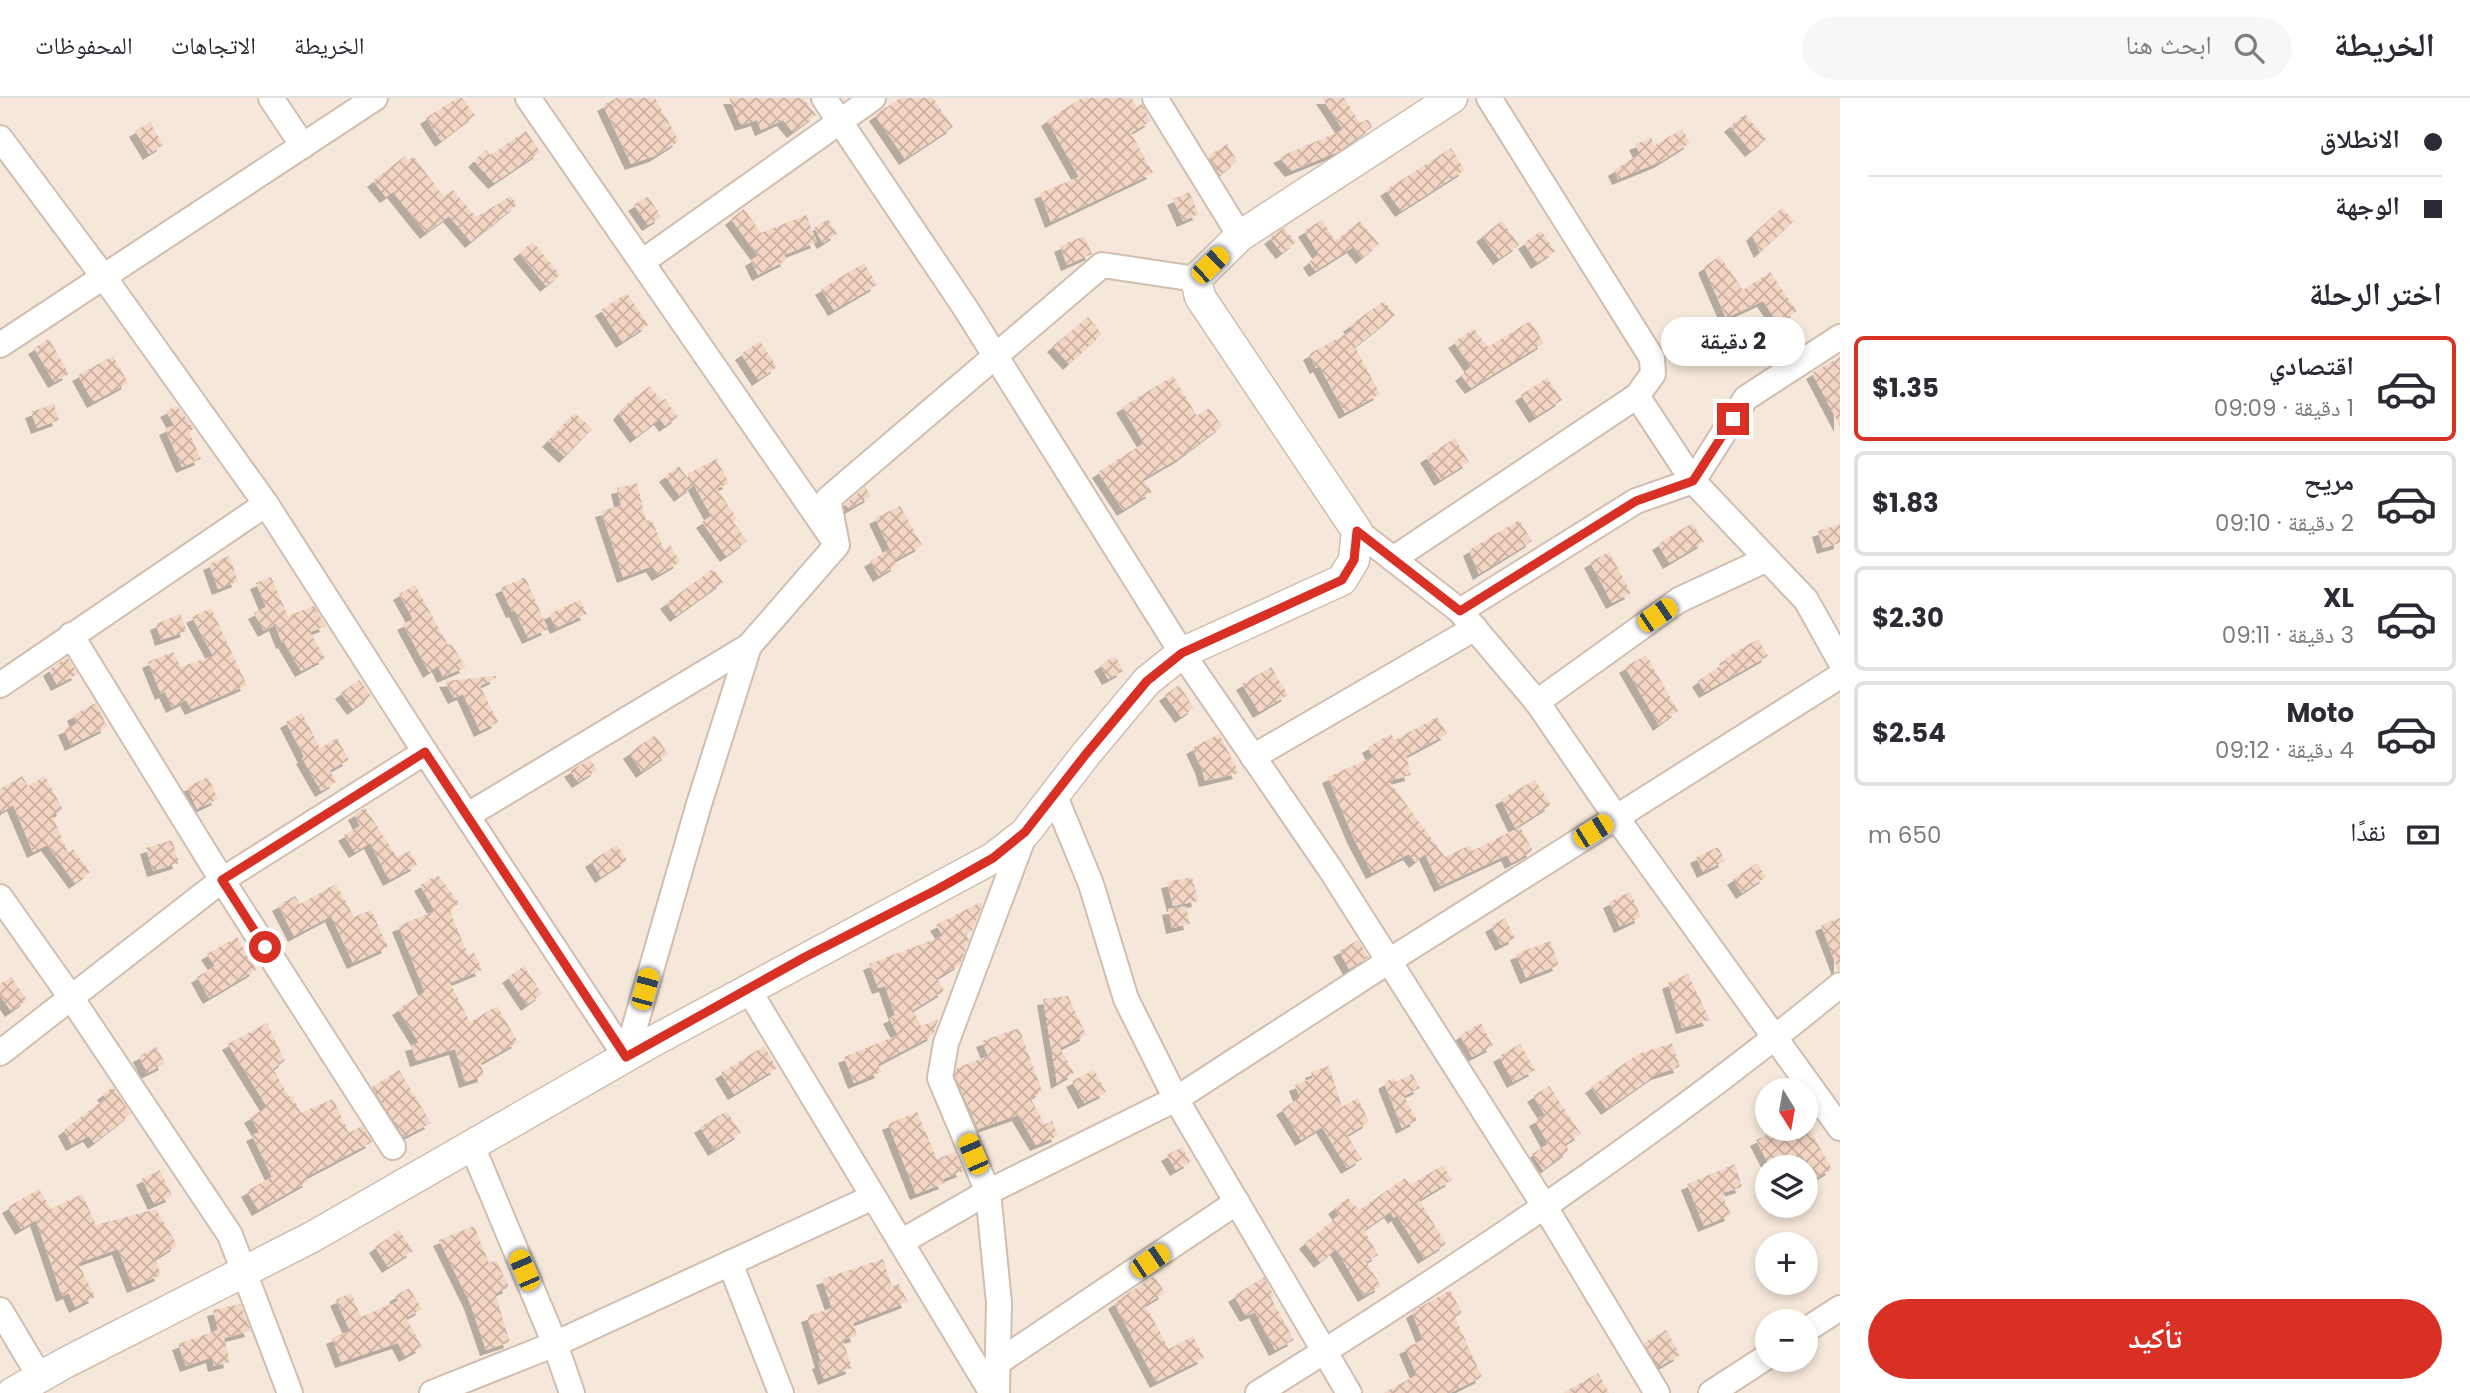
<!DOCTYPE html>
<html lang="ar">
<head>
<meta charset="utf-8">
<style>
	:root { --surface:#fff; --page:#f7f7f7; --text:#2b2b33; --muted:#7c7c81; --line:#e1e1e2; --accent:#d93025 }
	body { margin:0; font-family:Poppins,"Noto Naskh Arabic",sans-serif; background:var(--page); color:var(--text); direction:rtl; height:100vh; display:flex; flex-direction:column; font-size:26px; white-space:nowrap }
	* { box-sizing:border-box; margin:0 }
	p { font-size:23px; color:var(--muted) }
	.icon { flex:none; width:38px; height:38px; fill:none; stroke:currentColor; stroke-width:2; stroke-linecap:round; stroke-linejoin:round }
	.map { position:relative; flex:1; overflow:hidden; direction:ltr }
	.side { display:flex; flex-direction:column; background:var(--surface); width:630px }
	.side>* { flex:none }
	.guide { display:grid; align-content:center; height:154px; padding:0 28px; background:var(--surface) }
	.needle { width:46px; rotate:169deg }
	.fabs { position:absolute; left:1755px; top:980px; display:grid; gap:14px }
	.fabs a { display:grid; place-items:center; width:63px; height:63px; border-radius:50%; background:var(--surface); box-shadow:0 4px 10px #0003; font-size:35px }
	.end { position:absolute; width:32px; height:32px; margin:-16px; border:9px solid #d93025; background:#fff; box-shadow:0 0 0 4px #fff }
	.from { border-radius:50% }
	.bubble { position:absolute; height:49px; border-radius:24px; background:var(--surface); box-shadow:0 4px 10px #0003; font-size:23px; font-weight:700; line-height:49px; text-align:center; direction:rtl }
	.car { position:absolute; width:21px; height:42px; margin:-21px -10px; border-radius:9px; box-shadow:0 0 5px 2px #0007; background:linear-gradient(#f5c518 24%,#345 0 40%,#f5c518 0 76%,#345 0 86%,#f5c518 0) }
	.guide b { display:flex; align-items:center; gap:24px; height:66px; font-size:26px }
	.guide b+b { border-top:2px solid var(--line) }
	.guide i { width:18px; height:18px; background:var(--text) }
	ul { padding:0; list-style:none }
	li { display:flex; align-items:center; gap:21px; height:105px; margin:0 14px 10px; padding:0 14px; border:4px solid var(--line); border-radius:10px }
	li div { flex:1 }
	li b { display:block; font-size:26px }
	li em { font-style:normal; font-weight:700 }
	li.current { border-color:var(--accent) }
	li>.icon { width:63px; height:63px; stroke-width:1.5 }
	h2 { padding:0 28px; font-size:32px; line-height:84px }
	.pay { display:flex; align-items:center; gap:18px; height:77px; padding:0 28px; font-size:26px }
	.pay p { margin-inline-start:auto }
	.action { display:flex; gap:14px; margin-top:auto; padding:14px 28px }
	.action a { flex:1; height:80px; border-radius:42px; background:var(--accent); color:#fff; font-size:28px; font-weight:700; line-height:80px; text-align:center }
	header { display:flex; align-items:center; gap:42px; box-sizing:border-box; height:98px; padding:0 35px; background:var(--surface); border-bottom:2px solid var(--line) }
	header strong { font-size:33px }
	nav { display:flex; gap:38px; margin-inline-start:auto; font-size:24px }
	.search { width:490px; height:63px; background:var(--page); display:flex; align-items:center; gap:18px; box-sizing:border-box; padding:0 24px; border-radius:38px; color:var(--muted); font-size:26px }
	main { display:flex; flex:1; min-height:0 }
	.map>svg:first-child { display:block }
</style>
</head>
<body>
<header>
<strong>الخريطة</strong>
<div class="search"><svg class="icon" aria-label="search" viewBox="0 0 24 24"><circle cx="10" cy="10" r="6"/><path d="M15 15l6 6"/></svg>ابحث هنا</div>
<nav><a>الخريطة</a><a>الاتجاهات</a><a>المحفوظات</a></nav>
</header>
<main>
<section class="side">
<div class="guide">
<b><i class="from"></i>الانطلاق</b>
<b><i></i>الوجهة</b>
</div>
<h2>اختر الرحلة</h2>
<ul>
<li class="current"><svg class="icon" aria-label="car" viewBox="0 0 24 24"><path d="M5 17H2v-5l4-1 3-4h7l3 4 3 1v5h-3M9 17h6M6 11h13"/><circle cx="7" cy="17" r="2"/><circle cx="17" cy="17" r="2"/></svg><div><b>اقتصادي</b><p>1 دقيقة · 09:09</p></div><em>$1.35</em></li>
<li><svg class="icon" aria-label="car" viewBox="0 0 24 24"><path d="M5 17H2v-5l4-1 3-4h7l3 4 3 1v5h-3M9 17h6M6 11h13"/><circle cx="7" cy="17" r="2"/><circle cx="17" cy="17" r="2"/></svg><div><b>مريح</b><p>2 دقيقة · 09:10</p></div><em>$1.83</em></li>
<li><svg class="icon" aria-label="car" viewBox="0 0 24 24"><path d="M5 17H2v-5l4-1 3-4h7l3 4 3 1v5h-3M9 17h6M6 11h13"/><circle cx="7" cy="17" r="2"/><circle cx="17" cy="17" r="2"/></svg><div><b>XL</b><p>3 دقيقة · 09:11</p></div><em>$2.30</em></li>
<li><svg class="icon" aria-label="car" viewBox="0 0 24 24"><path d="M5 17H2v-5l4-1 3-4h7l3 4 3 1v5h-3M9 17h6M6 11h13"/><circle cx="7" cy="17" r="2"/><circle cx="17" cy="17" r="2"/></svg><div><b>Moto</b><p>4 دقيقة · 09:12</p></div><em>$2.54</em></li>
</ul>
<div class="pay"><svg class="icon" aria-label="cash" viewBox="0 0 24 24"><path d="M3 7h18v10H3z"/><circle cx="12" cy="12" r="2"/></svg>نقدًا<p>650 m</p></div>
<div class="action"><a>تأكيد</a></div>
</section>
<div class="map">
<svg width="1840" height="1295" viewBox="0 0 1840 1295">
	<defs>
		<pattern id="building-cross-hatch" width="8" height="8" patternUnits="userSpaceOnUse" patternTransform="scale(1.75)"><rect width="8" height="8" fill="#f3d5c3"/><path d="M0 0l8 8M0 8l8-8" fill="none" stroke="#cab0a1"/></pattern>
		<filter id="shadow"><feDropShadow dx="-6" dy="6" stdDeviation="0" flood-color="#0004"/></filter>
	</defs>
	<rect width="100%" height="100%" fill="#fdf6ec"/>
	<path fill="#f5e8da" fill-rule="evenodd" d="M0,0H1840V1295H0ZM1768,992H1806V1031H1768ZM1768,1069H1806V1108H1768ZM1768,1146H1806V1185H1768ZM1768,1223H1806V1262H1768Z"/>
	<g fill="url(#building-cross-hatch)" filter="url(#shadow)">
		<polygon points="457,0 462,0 475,17 441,43 426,20"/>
		<polygon points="617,0 655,0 679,43 655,58 631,66 603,7"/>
		<polygon points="729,0 803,0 816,17 793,34 783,22 761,32 757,22 741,27"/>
		<polygon points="900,0 933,0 953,29 905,61 875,17"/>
		<polygon points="1082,0 1131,0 1137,9 1142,6 1151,23 1131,35 1153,75 1051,124 1040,95 1079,79 1047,22"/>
		<polygon points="1322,0 1344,0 1360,25 1368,21 1372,29 1338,54 1291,73 1279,59 1343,32"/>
		<polygon points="1745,16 1766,41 1751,53 1730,28"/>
		<polygon points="150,24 163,47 149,56 135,33"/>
		<polygon points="1682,31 1690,45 1660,64 1618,81 1614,72 1640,56 1635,46 1651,40 1654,48"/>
		<polygon points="526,33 540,54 494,85 474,63 486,52 490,57"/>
		<polygon points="1227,46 1237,63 1220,77 1208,58"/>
		<polygon points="1451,50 1465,72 1401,113 1386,92"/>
		<polygon points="405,58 408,63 413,58 444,99 453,92 476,119 511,98 517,107 471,144 449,118 426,135 393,94 386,99 373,83"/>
		<polygon points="1189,94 1199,116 1183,123 1173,101"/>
		<polygon points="648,98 661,119 648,127 634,107"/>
		<polygon points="1782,110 1794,123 1760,154 1752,137"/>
		<polygon points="744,111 761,135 806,117 817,144 784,157 787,162 758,177 751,162 758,158 731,121"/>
		<polygon points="828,121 837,136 823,145 814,130"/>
		<polygon points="1322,122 1335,143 1360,123 1379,146 1362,160 1353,149 1315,173 1309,164 1319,156 1304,133"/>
		<polygon points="1502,123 1519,147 1499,161 1482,138"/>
		<polygon points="1284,130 1296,144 1282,155 1270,140"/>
		<polygon points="1541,133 1555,153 1537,165 1524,145"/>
		<polygon points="1084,138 1092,156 1067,167 1060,148"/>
		<polygon points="533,144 560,177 546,188 519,155"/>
		<polygon points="1720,158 1743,192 1770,174 1797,213 1779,226 1763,203 1726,220 1704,169"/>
		<polygon points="864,165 877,187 834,212 821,191"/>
		<polygon points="627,195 648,227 622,244 601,212"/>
		<polygon points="1384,203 1395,217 1355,249 1380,296 1345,315 1319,268 1316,270 1309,256 1353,232 1349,228"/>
		<polygon points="1088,219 1102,236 1069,266 1053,248"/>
		<polygon points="1530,223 1544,245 1471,290 1461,277 1471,269 1454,244 1474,231 1488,249"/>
		<polygon points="49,241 69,276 54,284 34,250"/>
		<polygon points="760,243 777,269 758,282 741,256"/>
		<polygon points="113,258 128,285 93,304 78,277"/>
		<polygon points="1840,259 1840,328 1812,275"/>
		<polygon points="1173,278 1197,318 1209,310 1222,328 1181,359 1143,381 1152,394 1123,412 1098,374 1144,345 1122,309"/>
		<polygon points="1547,280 1562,302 1535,319 1521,297"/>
		<polygon points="650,288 661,303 665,301 678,319 665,328 660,321 636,339 619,316 629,304"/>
		<polygon points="54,306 59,322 37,330 31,314"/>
		<polygon points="177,308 194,331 189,334 201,361 182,369 165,331 174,327 166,313"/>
		<polygon points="575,315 592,331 565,359 548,343"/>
		<polygon points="1455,340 1469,364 1440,382 1426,359"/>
		<polygon points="716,361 729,385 717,391 737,421 733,424 747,443 726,458 702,424 711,418 688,376"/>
		<polygon points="679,368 693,388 680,398 665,378"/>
		<polygon points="637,385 646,423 651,421 664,451 670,447 680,464 658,477 652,468 623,479 601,413 621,408 617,390"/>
		<polygon points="865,389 871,398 849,411 845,406"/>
		<polygon points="900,408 922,447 895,462 875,420"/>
		<polygon points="1519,422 1532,443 1479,476 1469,452"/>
		<polygon points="1692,425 1704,444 1669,465 1658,446"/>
		<polygon points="1840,426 1840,445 1823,450 1818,433"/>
		<polygon points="888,452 897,467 879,478 870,463"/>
		<polygon points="1609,454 1631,495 1612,505 1590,464"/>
		<polygon points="229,458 238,483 218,491 209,466"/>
		<polygon points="713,471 723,484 676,518 666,505"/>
		<polygon points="271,479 288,518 314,508 326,528 310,534 325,560 301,573 284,544 282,545 275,527 264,533 254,515 266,509 256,485"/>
		<polygon points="525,479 548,531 528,540 515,513 512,514 501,490"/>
		<polygon points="415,487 448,547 451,546 466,569 443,579 438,568 429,574 403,526 413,521 399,496"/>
		<polygon points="580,502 587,516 556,530 549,516"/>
		<polygon points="211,510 247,587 191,611 186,602 172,609 165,594 161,596 148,564 173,554 181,569 213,558 192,519"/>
		<polygon points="180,516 187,533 161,542 156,526"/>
		<polygon points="1758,541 1768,558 1705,594 1698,583 1727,563 1725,560"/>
		<polygon points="1646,557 1678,613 1659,627 1625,569"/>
		<polygon points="1115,558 1123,573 1108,581 1100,567"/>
		<polygon points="67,559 78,576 57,587 49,572"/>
		<polygon points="1271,569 1288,597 1259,614 1242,586"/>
		<polygon points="496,578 496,580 480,588 498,624 480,633 463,596 454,600 445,583"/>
		<polygon points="359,582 371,598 353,611 341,595"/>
		<polygon points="1179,587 1194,610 1181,619 1165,597"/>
		<polygon points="96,605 107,629 71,647 64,631 77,626 73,617"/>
		<polygon points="302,615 320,650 337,640 349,662 330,672 336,684 321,693 302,660 304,659 286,624"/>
		<polygon points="1437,619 1447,636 1406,658 1411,677 1389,683 1445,759 1470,747 1472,753 1520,729 1533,753 1511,765 1507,757 1440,788 1425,756 1415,764 1409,756 1372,775 1353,739 1328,679 1373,659 1368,649 1391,636 1395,642"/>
		<polygon points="1219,636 1239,675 1205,683 1201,669 1192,650"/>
		<polygon points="655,637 668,656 642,674 629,655"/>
		<polygon points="590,661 597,672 578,684 570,673"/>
		<polygon points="22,678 28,688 45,678 63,712 52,717 68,755 73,751 90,774 75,785 47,747 33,754 13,707 0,715 0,691"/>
		<polygon points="208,679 218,701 197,711 187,689"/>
		<polygon points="1535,682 1551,707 1515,730 1501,701"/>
		<polygon points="365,710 397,759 410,753 417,767 389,782 370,745 355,754 344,737 360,728 354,716"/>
		<polygon points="172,742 179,765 153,773 146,750"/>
		<polygon points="617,747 627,762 601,779 591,763"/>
		<polygon points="1718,749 1725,763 1703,774 1696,759"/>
		<polygon points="1757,765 1766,779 1742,795 1733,781"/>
		<polygon points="438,777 459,805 450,813 468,857 474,854 482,872 450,885 470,924 497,908 518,944 481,965 484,978 465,984 455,951 416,963 411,947 419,945 398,911 425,894 398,828 435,813 420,787"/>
		<polygon points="1192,779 1198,803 1173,808 1167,784"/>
		<polygon points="336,786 354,819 371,812 388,849 353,865 331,818 294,838 278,807 295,798 300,806"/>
		<polygon points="1630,794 1641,819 1620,829 1609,804"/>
		<polygon points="981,804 982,807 972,833 965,836 969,842 960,866 937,880 944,893 913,912 921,928 938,921 933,937 878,966 881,974 854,985 844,959 898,937 889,920 895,917 885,888 878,890 869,866 943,838 936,827"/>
		<polygon points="1186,808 1190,826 1172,830 1168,811"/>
		<polygon points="1505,820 1515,840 1501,847 1491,828"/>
		<polygon points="1840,820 1840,872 1838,872 1821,827"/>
		<polygon points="237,839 256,872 209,900 197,879 215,868 207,856"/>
		<polygon points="1358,842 1368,859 1349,871 1339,853"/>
		<polygon points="1550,843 1559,867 1526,880 1516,856"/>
		<polygon points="524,868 542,896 527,907 508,879"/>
		<polygon points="1688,876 1710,922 1682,930 1668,885"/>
		<polygon points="11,879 27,902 11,913 0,897 0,886"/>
		<polygon points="1068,898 1086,937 1060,950 1074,975 1057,985 1043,901"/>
		<polygon points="267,925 285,963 273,971 289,999 292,998 301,1015 333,1001 349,1035 362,1028 372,1044 306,1079 309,1083 258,1112 247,1093 272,1079 252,1037 259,1034 250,1019 267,1009 228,946"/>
		<polygon points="1481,925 1493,948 1472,959 1460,937"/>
		<polygon points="1019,930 1042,993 1030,1000 1045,1026 1052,1023 1058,1038 1036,1047 1018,1017 978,1031 955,978 957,970 988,958 982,943"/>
		<polygon points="1672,945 1680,969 1657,976 1607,1011 1591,989 1638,956"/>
		<polygon points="1520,946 1535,972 1513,984 1499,958"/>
		<polygon points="764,948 777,970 734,996 721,975"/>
		<polygon points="157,949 165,966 147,975 139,958"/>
		<polygon points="1329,968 1342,1009 1358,1000 1369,1024 1347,1037 1362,1061 1347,1070 1322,1029 1301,1042 1282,1011 1300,1000 1295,987 1313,980 1311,974"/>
		<polygon points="399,972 431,1025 404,1039 372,989"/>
		<polygon points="1094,972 1106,994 1084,1005 1072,983"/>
		<polygon points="1412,976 1420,990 1404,998 1417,1022 1402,1030 1384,985 1393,980 1396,984"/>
		<polygon points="1549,988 1581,1036 1565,1046 1569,1053 1543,1072 1532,1056 1548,1046 1535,1022 1545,1017 1533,998"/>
		<polygon points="113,989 131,1016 94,1045 89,1038 72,1047 64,1032 106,1000 103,996"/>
		<polygon points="727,1013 741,1035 714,1052 700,1029"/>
		<polygon points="917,1014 937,1061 955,1054 963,1073 943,1081 945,1085 916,1096 888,1026"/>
		<polygon points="1778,1031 1809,1031 1832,1071 1806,1086 1806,1069 1770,1069 1756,1042"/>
		<polygon points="1182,1049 1190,1064 1176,1072 1167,1057"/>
		<polygon points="1735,1066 1742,1089 1723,1095 1725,1098 1723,1099 1731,1117 1704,1128 1687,1086"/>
		<polygon points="1443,1067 1452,1082 1419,1102 1446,1146 1424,1160 1397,1117 1394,1120 1390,1114 1364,1132 1378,1157 1366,1164 1381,1188 1364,1198 1336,1151 1320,1164 1305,1145 1339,1117 1334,1110 1348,1100 1359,1112 1405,1080 1410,1087"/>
		<polygon points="160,1072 172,1098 154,1106 142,1081"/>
		<polygon points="39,1091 51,1111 82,1096 96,1127 156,1111 177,1147 155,1161 161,1177 133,1189 118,1151 78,1165 95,1199 75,1209 69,1195 62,1198 36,1122 21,1131 8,1109"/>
		<polygon points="474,1128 489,1165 496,1162 509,1189 495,1196 510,1244 486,1252 470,1205 439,1142"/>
		<polygon points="399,1132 413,1153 388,1169 375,1149"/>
		<polygon points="883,1161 892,1189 898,1185 908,1204 853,1225 857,1238 843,1242 852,1270 824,1281 818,1265 821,1264 807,1218 832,1210 822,1181"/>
		<polygon points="1154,1178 1165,1195 1145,1207 1169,1251 1193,1238 1204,1260 1156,1284 1114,1205"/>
		<polygon points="1264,1179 1274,1198 1271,1200 1294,1242 1275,1252 1255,1214 1246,1218 1234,1198"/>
		<polygon points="409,1190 422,1211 406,1220 422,1249 405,1258 398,1245 341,1264 332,1240 350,1233 336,1202 351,1195 361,1219 398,1203 395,1198"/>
		<polygon points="1450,1192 1462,1215 1455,1219 1482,1279 1450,1295 1383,1295 1417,1277 1405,1250 1423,1242 1412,1214"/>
		<polygon points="240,1206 251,1233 224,1240 230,1264 214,1268 212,1259 186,1268 178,1246 218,1232 213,1212"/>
		<polygon points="1666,1232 1680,1257 1659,1269 1644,1245"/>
		<polygon points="1598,1275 1609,1295 1563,1295"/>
	</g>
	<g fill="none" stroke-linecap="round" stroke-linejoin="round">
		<defs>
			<g id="minor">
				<polyline points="271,0 303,48"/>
				<polyline points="528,0 831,438"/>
				<polyline points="824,0 966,211 1182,555 1331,772 1545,1109 1657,1295"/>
				<polyline points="1155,0 1240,138"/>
				<polyline points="0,40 103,178 266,406 425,654 626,959 699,706 749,548 837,447 828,401 1102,167 1196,181"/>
				<polyline points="642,164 873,0"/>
				<polyline points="0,247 375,0"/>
				<polyline points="1637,298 1693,383 1767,461"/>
				<polyline points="1357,433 1460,513 1537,604 1616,719 1840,1030"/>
				<polyline points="1393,461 1637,298 1653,276 1652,260 1489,0"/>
				<polyline points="1460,513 1636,403 1693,383 1746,300 1840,239"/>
				<polyline points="71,537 222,782 393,1049"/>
				<polyline points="0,587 266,406"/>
				<polyline points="1537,604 1679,502 1767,461 1806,502 1840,563"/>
				<polyline points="1253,659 1475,530"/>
				<polyline points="1054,696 1091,786 1126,901 1176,1001 1349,1295"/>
				<polyline points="468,717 749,548"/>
				<polyline points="0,799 70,898 230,1137 290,1295"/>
				<polyline points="748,891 992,1295"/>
				<polyline points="0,955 222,782 425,654"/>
				<polyline points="472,1048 555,1246 572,1295"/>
				<polyline points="901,1144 988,1094 1176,1001 1389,863 1840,578"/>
				<polyline points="730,1165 781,1295"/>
				<polyline points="0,1212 40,1279"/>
				<polyline points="1806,1232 1840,1210"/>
				<polyline points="997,1265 1237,1104"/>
				<polyline points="432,1295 555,1246 873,1099"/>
				<polyline points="997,1295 999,1205 988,1094 940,980 946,945 1025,735"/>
				<path d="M1258,1295C1459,1170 1657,1037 1840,887"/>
				<polyline points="1711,1295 1768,1258"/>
			</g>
			<polyline id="tertiary" points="12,1295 65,1265 312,1139 648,946 993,760 1025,735 1086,656 1147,583 1182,555 1342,482 1354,462 1357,433 1200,199 1196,181 1240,138 1452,0"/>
		</defs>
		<use href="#minor" stroke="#d1beb0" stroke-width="28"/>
		<use href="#tertiary" stroke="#d1beb0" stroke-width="33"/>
		<use href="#minor" stroke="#fff" stroke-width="24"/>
		<use href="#tertiary" stroke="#fff" stroke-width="30"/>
	</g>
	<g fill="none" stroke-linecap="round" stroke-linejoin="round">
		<polyline stroke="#d93025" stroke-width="9" points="265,849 222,782 425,654 626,959 805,859 938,791 993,760 1025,734 1086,656 1147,583 1182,555 1342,482 1354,462 1357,433 1460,513 1636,403 1693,383 1733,321"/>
	</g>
</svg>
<div class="fabs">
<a><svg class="needle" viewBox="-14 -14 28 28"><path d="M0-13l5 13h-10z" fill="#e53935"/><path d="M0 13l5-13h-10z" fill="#7c7c81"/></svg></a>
<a><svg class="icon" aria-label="layers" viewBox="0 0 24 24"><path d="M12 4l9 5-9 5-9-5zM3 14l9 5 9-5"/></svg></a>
<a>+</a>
<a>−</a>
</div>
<i class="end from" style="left:265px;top:849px"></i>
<i class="end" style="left:1733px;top:321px"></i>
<div class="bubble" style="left:1661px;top:219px;width:144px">2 دقيقة</div>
<i class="car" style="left:1210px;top:167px;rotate:46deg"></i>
<i class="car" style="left:1657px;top:517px;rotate:56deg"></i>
<i class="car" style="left:1593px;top:733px;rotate:58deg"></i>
<i class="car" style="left:645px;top:891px;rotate:15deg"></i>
<i class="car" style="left:973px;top:1056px;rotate:337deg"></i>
<i class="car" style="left:1150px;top:1163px;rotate:56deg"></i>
<i class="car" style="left:524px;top:1172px;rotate:337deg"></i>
</div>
</main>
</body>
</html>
